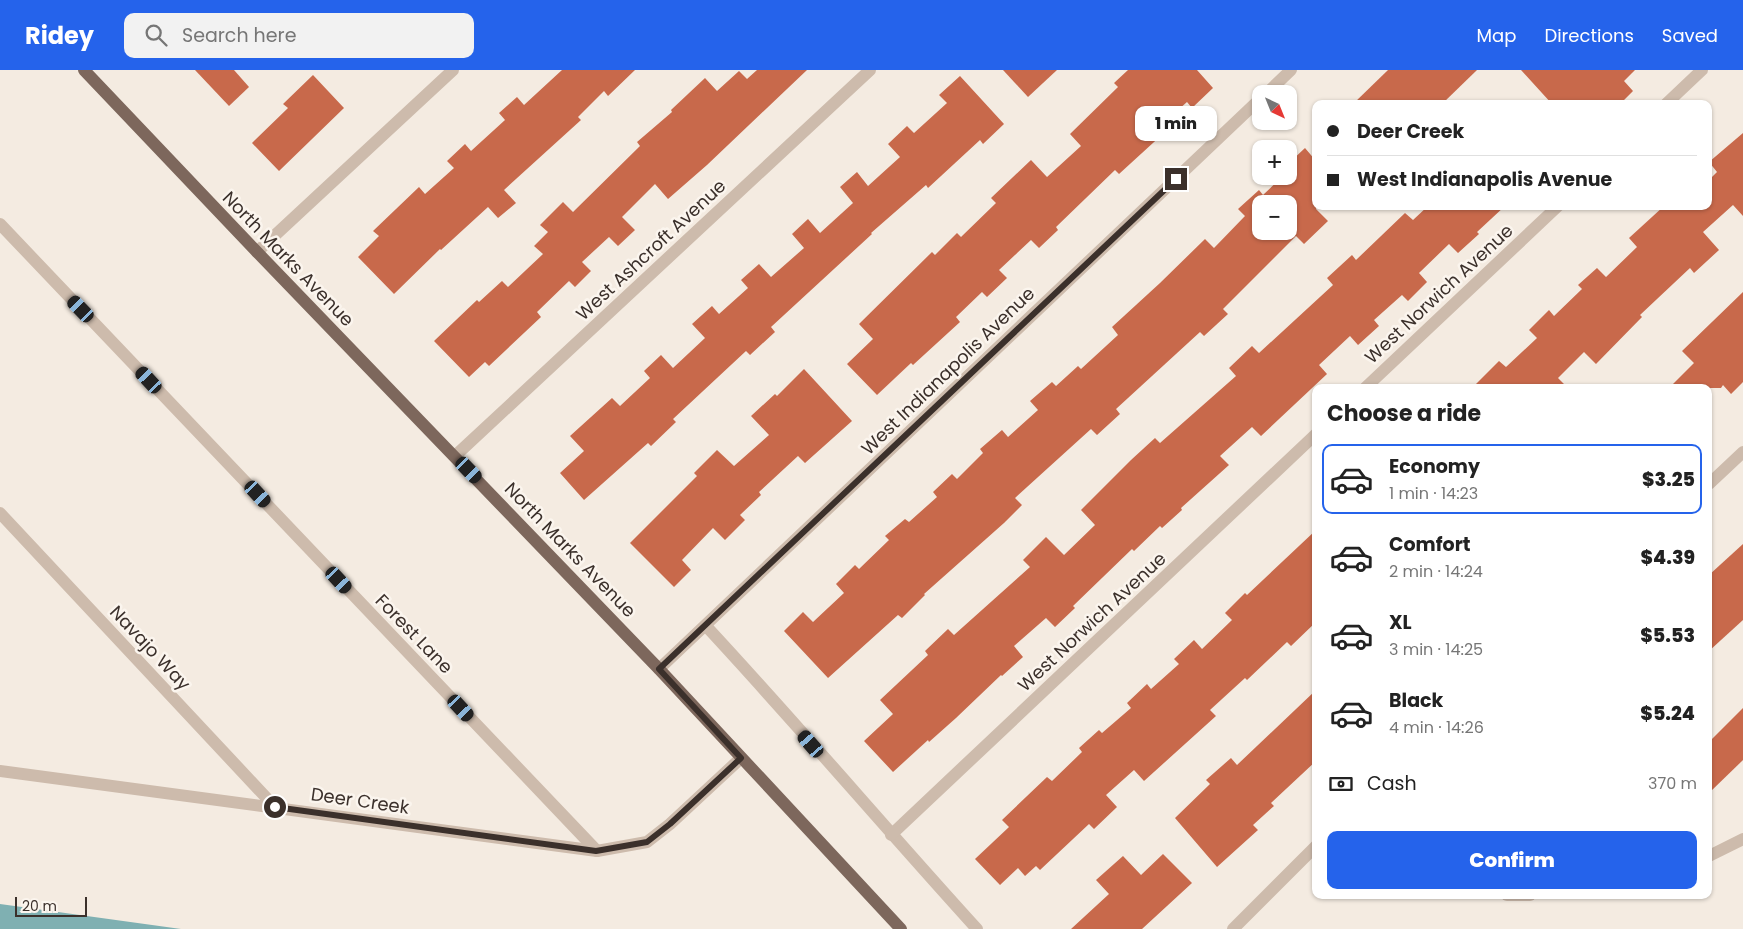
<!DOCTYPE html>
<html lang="en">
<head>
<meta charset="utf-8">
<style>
	:root { --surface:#fff; --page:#f2f2f2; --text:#222; --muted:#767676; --line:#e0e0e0; --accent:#2563eb }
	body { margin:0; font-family:Poppins,sans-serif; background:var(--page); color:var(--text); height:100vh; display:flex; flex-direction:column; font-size:19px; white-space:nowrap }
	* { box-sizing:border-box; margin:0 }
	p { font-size:16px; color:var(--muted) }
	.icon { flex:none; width:28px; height:28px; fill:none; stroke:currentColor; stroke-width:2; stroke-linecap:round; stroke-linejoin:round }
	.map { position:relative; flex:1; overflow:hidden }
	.side { position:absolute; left:1312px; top:314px; width:400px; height:515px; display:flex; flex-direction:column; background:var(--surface); border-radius:10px; box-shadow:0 1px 4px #0004 }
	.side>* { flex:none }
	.hud { position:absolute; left:1312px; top:30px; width:400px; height:110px; border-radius:10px; box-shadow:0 1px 4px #0004; display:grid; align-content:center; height:110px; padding:0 15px; background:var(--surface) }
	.needle { width:32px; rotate:137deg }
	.controls { position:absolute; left:1252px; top:15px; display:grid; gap:10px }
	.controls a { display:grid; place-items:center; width:45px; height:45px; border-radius:10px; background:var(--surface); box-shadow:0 1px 4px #0004; font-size:25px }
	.scale { position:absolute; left:15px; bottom:12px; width:72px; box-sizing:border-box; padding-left:5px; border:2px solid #3b302b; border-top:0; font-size:14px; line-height:18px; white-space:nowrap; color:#3b302b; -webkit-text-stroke:4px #fbf5ee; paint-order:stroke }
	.end { position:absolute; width:22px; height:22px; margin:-11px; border:6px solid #3b302b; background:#fff; box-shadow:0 0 0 2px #fff }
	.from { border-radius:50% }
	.bubble { position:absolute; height:35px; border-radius:10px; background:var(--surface); box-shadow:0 1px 4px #0004; font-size:16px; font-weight:800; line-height:35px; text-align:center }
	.car { position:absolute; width:15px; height:30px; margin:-15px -8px; border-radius:6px; box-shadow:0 0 4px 1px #0007; background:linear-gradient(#222 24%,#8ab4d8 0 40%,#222 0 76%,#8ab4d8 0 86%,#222 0) }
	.hud b { display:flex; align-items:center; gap:18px; height:48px; font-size:19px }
	.hud b+b { border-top:1px solid var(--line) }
	.hud i { width:12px; height:12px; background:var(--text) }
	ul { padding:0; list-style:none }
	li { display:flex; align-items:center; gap:15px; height:70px; margin:0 10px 8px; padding:0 5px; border:2px solid transparent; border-radius:10px }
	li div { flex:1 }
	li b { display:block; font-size:19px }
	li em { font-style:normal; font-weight:800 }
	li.on { border-color:var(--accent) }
	li>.icon { width:45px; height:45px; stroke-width:1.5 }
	h2 { padding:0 15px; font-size:22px; line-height:60px }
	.pay { display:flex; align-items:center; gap:12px; height:55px; padding:0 15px; font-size:19px }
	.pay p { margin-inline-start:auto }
	.action { display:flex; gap:10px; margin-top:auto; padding:10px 15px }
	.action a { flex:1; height:58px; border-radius:10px; background:var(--accent); color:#fff; font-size:20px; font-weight:800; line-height:58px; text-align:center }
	header { display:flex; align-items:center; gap:30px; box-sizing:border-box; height:70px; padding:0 25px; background:var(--accent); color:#fff }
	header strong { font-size:24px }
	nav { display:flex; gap:28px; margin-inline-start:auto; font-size:18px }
	.search { width:350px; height:45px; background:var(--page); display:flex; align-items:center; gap:12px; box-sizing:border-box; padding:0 18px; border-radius:10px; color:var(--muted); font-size:19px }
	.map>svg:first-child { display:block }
</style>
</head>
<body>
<header>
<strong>Ridey</strong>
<div class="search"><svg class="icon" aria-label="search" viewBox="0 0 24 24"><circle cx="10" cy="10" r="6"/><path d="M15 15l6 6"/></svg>Search here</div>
<nav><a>Map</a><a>Directions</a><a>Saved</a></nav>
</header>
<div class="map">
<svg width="1743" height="859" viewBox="0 0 1743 859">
	<rect width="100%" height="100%" fill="#f4ebe1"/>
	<polygon fill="#7fb0b2" points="0,834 181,859 0,859"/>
	<g fill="#c8694b" fill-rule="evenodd">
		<polygon points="195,0 234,0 249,17 229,36"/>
		<polygon points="562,0 635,0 608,26 604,21 578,47 581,50 504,120 516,133 498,148 488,137 441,180 440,179 394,224 358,187 379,166 373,161 419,117 425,124 454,98 447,91 465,74 471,81 505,50 499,43 517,27 524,35"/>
		<polygon points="757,0 807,0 707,95 668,129 655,114 622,147 635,160 618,176 609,167 582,192 591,201 575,217 569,211 537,242 541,247 489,296 485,292 469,307 434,271 477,230 479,232 502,211 508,217 543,184 534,176 548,162 540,155 563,132 573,142 640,76 637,72 672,42 671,40 705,8 717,21 739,1 747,9"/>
		<polygon points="1003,0 1057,0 1028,27"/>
		<polygon points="1128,0 1197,0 1213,18 1192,38 1187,32 1160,56 1165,62 1119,104 1115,100 1056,157 1058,160 1039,178 1031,170 999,200 1007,208 987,227 982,222 956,247 960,252 913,295 911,293 877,325 847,294 873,269 859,254 932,182 935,185 957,163 961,167 996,133 991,128 1031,90 1047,107 1081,76 1070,64 1118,17 1114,13"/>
		<polygon points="1388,0 1477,0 1442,34 1353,34"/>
		<polygon points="1521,0 1635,0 1624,11 1633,21 1620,34 1552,34"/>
		<polygon points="313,5 344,38 279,101 252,73 288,38 283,34"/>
		<polygon points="960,6 1004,54 983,74 980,70 928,118 926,115 871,163 872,164 771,257 775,262 750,285 746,281 673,349 676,352 651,376 648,373 584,430 560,403 584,381 570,366 612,328 620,336 650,308 644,301 661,285 673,298 705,268 692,254 712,236 719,244 748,218 741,210 759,194 771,207 804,178 792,164 808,149 820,163 853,133 840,117 857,102 868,116 900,87 888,74 907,56 914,63 947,33 939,25"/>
		<polygon points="1743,63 1743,146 1733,135 1703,162 1719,180 1694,203 1690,198 1640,245 1642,247 1596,294 1584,282 1558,308 1568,318 1472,318 1499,291 1506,297 1537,268 1529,260 1549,240 1554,246 1582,219 1578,215 1597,198 1606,207 1637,177 1629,168 1664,136 1709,136 1709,110 1717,102 1709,92"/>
		<path d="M1305,78L1316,91V139L1328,151L1304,174L1296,166L1223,239L1228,244L1204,266L1200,262L1116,339L1120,344L1097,365L1091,359L1015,428L1022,435L1004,453L924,524L925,525L902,548L898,545L828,608L784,561L803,542L813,552L844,523L836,514L855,495L859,499L889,470L885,466L905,449L909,452L937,427L933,422L952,404L957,409L983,383L980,379L1002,360L1008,367L1038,340L1030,331L1052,312L1056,316L1078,296L1081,299L1118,265L1112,257L1160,213L1205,169L1214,178L1245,146L1238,139L1259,120L1263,125L1283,106H1289V93ZM1261,134H1289V161H1261Z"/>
		<polygon points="1428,136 1505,136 1477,162 1479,164 1458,183 1449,174 1419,203 1427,212 1408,231 1402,225 1374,250 1379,256 1358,275 1350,266 1319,295 1327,304 1261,366 1252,357 1220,386 1229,395 1181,438 1182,440 1162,458 1160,456 1134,481 1132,479 1073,536 1075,538 1055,557 1046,548 1014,576 1023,587 1002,606 1001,605 956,648 929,672 928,670 893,702 864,671 893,644 880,630 928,585 925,581 948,559 954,565 1030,497 1023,490 1046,467 1064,485 1095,455 1081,440 1131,390 1155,368 1160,373 1236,306 1229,298 1252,276 1259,283 1333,215 1327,208 1352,185 1356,190 1405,143 1413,150"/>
		<polygon points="1743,222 1743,312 1731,324 1723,315 1721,318 1669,318 1694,293 1682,281"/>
		<polygon points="804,299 852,351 805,393 798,386 759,422 761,425 740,445 745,450 725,470 713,458 682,490 691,500 674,517 630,473 697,406 694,403 717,380 734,396 769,365 751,346 775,324 777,326"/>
		<polygon points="1316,460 1316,552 1291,576 1287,572 1247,610 1245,608 1210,640 1216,646 1144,711 1134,700 1106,725 1117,737 1094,759 1089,754 1040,800 1036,796 1025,806 1018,798 1000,815 975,789 1009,757 1002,750 1047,707 1052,711 1082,682 1079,678 1099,660 1102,663 1131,638 1127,633 1147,614 1151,619 1179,594 1174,589 1194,570 1202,579 1232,550 1225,543 1245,523 1247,525"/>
		<polygon points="1743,474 1743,550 1709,581 1709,505"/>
		<polygon points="1316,620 1316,691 1271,733 1274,736 1253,755 1258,760 1217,797 1175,748 1210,714 1206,710 1231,688 1237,695"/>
		<polygon points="1743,638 1743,690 1709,723 1709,672"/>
		<polygon points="1163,784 1192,813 1142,859 1071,859 1109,824 1096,810 1123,786 1141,805"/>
	</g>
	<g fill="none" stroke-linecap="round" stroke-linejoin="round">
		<g stroke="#cdbbac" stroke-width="12">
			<polyline points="1266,24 1291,0"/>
			<polyline points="1666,34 1702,0"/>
			<polyline points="0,154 597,781"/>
			<polyline points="257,182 453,0"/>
			<polyline points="1365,318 1558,136"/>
			<polyline points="455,386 870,0"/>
			<polyline points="1709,414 1743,382"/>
			<polyline points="0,443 275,737"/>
			<path d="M706,556C798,655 886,759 977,859"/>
			<polyline points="659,599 1261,28"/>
			<polyline points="0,701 597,781 647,772 670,754 741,688"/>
			<polyline points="891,765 1316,364"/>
			<polyline points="1709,786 1743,769"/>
			<polyline points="1507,825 1530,825"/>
			<polyline points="1233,859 1316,776"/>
		</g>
		<polyline stroke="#7d675c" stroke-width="12" points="84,0 257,182 659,599 901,859"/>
	</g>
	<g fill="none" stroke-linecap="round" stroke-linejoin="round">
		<polyline stroke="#3b302b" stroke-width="6" points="275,737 596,781 647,772 670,754 741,688 659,599 1176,109"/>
	</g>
	<g text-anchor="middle" stroke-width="5" stroke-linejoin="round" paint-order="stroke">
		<g font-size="18" fill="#3b302b" stroke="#fbf5ee">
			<text transform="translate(651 180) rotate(-43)" y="6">West Ashcroft Avenue</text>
			<text transform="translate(288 189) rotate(46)" y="6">North Marks Avenue</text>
			<text transform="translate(1439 224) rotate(-43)" y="6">West Norwich Avenue</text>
			<text transform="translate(948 301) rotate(-44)" y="6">West Indianapolis Avenue</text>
			<text transform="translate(570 480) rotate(46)" y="6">North Marks Avenue</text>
			<text transform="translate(1092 552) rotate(-43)" y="6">West Norwich Avenue</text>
			<text transform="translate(414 564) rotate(46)" y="6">Forest Lane</text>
			<text transform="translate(150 578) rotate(47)" y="6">Navajo Way</text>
			<text transform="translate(360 731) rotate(8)" y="6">Deer Creek</text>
		</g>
	</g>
</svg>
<div class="controls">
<a><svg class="needle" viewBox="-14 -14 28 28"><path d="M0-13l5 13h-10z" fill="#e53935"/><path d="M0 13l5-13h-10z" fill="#767676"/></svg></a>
<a>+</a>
<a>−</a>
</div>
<div class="scale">20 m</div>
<i class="end from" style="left:275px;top:737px"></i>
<i class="end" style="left:1176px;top:109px"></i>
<div class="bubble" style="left:1135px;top:36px;width:82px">1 min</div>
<i class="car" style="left:81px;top:239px;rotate:316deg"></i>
<i class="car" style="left:149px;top:310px;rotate:317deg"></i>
<i class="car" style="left:469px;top:400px;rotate:136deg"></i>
<i class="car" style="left:258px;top:424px;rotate:137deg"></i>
<i class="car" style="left:339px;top:510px;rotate:137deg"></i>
<i class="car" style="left:461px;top:638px;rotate:137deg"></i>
<i class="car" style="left:811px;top:674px;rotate:319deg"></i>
<div class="hud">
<b><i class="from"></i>Deer Creek</b>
<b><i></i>West Indianapolis Avenue</b>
</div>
<section class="side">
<h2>Choose a ride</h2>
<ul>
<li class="on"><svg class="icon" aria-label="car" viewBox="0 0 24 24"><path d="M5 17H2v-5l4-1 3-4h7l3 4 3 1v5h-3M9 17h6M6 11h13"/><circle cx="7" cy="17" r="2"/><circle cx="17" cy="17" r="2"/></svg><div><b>Economy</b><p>1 min · 14:23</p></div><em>$3.25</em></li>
<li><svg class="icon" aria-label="car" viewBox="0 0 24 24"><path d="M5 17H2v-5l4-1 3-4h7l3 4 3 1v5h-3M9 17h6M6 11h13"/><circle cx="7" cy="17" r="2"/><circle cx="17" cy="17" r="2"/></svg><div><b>Comfort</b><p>2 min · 14:24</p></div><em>$4.39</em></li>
<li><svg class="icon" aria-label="car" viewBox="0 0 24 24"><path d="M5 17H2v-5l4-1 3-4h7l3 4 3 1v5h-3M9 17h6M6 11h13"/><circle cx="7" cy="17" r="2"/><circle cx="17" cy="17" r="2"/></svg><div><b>XL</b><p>3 min · 14:25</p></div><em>$5.53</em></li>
<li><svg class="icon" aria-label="car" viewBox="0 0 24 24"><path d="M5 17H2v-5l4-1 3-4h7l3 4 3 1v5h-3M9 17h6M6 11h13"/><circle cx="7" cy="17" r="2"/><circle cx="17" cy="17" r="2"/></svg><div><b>Black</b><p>4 min · 14:26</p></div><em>$5.24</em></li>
</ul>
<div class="pay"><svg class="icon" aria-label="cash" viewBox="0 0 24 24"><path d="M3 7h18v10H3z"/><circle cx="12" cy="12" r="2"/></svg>Cash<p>370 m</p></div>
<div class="action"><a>Confirm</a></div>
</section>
</div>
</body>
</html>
